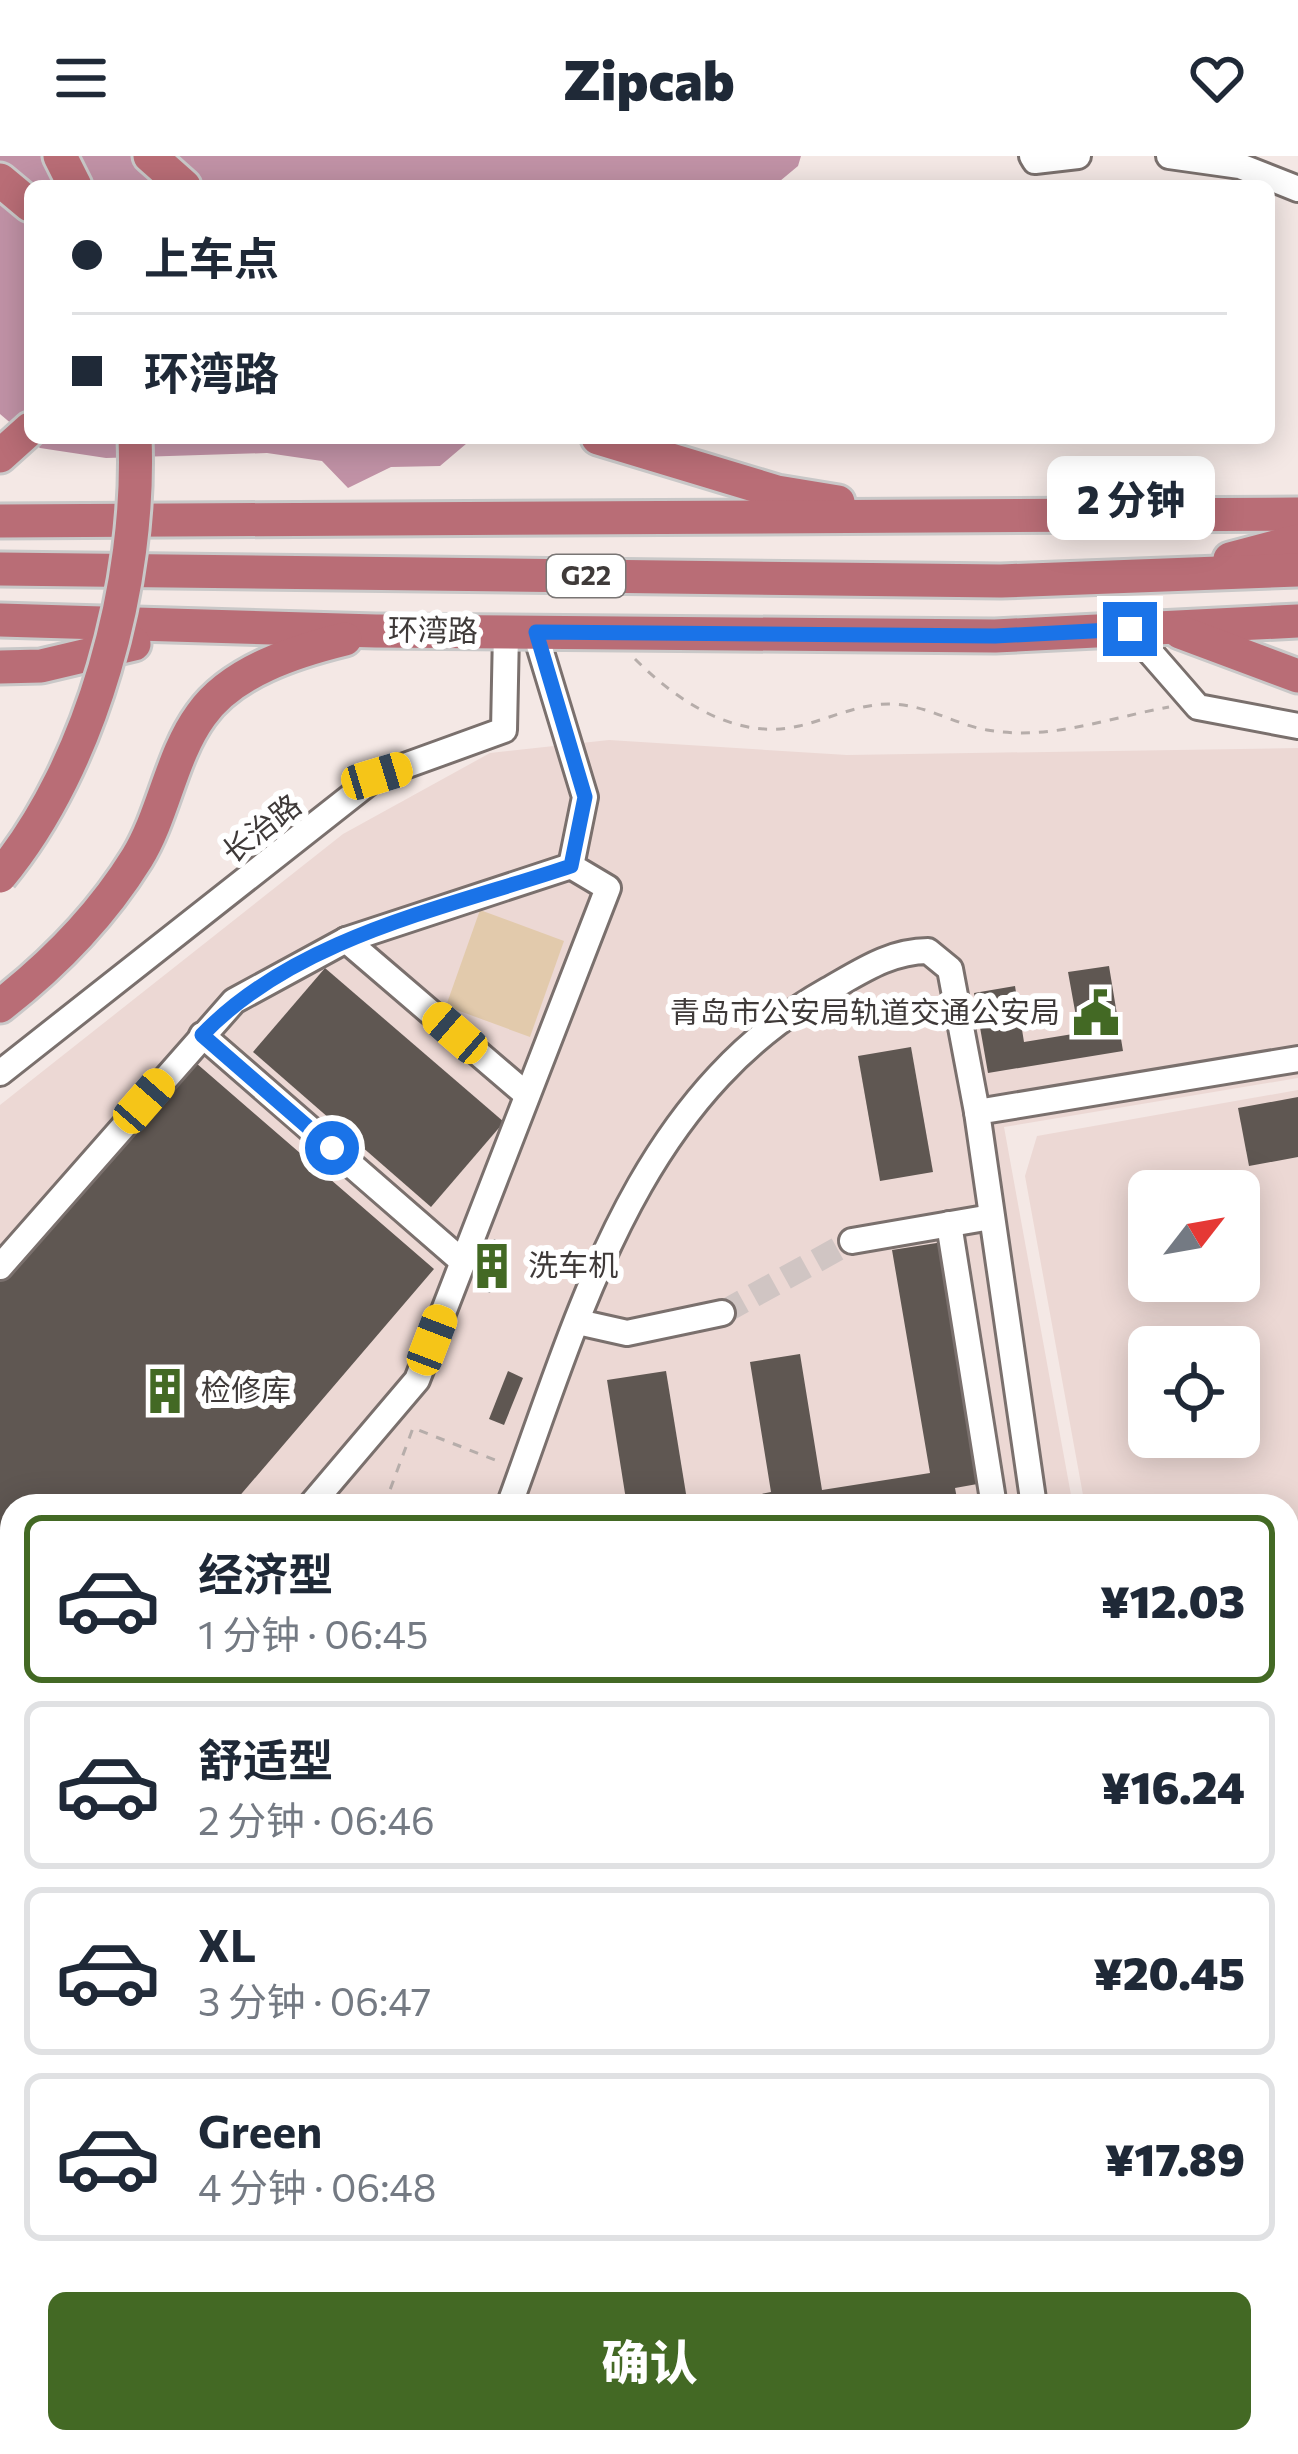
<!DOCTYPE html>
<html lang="zh">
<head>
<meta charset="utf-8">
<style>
	:root { --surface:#fff; --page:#f6f6f7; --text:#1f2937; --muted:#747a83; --line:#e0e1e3; --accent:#436924 }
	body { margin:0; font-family:Commissioner,"Noto Sans SC",sans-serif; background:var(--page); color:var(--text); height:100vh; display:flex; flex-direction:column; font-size:45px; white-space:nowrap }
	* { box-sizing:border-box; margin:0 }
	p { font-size:39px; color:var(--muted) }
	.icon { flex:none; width:66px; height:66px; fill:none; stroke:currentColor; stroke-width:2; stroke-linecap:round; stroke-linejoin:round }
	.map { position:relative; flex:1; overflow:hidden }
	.details { position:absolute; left:0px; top:1338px; width:1299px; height:960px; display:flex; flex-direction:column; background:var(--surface); border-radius:36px 36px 0 0; box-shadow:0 6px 30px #0003 }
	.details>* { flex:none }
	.hud { position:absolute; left:24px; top:24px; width:1251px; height:264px; border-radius:18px; box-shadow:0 6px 30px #0003; display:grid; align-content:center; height:264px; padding:0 48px; background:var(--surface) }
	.needle { width:78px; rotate:59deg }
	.tools { position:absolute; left:1128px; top:1014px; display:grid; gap:24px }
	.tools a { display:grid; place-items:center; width:132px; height:132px; border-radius:18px; background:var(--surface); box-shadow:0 6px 30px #0003; font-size:60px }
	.end { position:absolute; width:54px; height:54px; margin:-27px; border:15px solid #1a73e8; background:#fff; box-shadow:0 0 0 6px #fff }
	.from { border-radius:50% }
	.bubble { position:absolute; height:84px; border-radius:18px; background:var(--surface); box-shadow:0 6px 30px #0003; font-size:39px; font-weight:800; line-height:84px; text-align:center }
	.car { position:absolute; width:36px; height:72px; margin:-36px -18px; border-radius:15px; box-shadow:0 0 9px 3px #0007; background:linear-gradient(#f5c518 24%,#345 0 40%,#f5c518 0 76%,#345 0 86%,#f5c518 0) }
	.hud b { display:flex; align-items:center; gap:42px; height:114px; font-size:45px }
	.hud b+b { border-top:3px solid var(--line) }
	.hud i { width:30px; height:30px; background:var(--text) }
	ul { padding:21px 0 0; list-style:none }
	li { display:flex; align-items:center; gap:36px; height:168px; margin:0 24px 18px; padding:0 24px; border:6px solid var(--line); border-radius:18px }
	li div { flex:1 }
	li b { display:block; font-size:45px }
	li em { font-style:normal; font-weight:800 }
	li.selected { border-color:var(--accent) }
	li>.icon { width:108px; height:108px; stroke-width:1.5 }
	.cta { display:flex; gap:24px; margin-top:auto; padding:24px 48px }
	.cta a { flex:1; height:138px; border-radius:18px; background:var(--accent); color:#fff; font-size:48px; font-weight:800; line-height:138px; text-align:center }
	header { display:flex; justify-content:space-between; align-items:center; height:156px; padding:0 48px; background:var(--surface); font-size:54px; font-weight:800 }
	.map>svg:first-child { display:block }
</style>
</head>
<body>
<header><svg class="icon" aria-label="menu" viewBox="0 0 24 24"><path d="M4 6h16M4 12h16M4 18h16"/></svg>Zipcab<svg class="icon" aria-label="heart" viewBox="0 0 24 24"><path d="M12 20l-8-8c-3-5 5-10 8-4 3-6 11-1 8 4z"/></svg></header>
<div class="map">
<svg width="1298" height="2298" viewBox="0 0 1298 2298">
	<rect width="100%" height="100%" fill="#f4e8e5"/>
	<g fill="#ecd8d4" fill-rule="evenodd">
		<polygon points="609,584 847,599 1298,592 1298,922 1004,971 1073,1350 12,1350 12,2286 736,2286 737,2298 0,2298 0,949 343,678 490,597"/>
		<path d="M1298,934V1514L1287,1516V1350H1085L1025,1020L1037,980ZM1149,1035H1239V1125H1149ZM1149,1191H1239V1281H1149Z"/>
	</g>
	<polygon fill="#e2caac" points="480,754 564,785 530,881 446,850"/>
	<polygon fill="#c192a6" points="0,0 801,0 798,10 774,30 30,30 30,282 473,282 440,310 391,311 348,332 322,305 267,297 106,302 40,292 0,258"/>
	<g fill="#5f5752">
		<polygon points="1109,810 1123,895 988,917 974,837 1015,830 1024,886 1079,877 1068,816"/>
		<polygon points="325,812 504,966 431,1051 253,896"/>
		<polygon points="911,891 933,1016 880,1025 858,900"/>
		<polygon points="188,900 434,1113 231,1350 12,1350 12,1667 0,1681 0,1119"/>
		<polygon points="1298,941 1298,1001 1249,1010 1238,952"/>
		<polygon points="494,1083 509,1090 490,1137 475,1131"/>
		<polygon points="943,1086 983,1327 955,1332 958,1348 948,1350 700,1350 771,1336 750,1206 800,1198 822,1334 930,1317 892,1094"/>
		<polygon points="508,1215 523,1222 504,1269 489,1263"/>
		<polygon points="666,1215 688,1350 627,1350 607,1224"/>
		<polygon points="0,2015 12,2020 12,2286 163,2286 159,2298 0,2298"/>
		<polygon points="207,2286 431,2286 426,2298 203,2298"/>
	</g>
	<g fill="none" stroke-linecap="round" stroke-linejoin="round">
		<polyline stroke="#d0c5c3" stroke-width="24" stroke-dasharray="24 12" stroke-linecap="butt" points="722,1157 852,1085"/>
		<defs>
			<g id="minor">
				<polyline points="1032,0 1035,5 1078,0"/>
				<polyline points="1169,0 1240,10 1298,33"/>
				<polyline points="1130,473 1198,551 1298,570"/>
				<polyline points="346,784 527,939"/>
				<polyline points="202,879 463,1106"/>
				<polyline points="0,917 377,620 504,574 506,476"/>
				<polyline points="949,1068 994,1350"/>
				<polyline points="852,1085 991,1061"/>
				<polyline points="0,1111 234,845 346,784 571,710"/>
				<polyline points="578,1166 627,1177 722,1157"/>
				<polyline points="310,1350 417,1224 608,732 571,710 585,641 535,476"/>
				<path d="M509,1350C580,1157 636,942 828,834C860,816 890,795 928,795L950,813L977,956"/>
				<polyline points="1034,1350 977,956 1298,903"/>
				<polyline points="0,1714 12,1700"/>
				<polyline points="0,1994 12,1998"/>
				<polyline points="716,2286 717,2298"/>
				<polyline points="167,2298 172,2286"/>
				<polyline points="446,2298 450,2286"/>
			</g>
			<g id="highway">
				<polyline points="60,0 75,30"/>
				<polyline points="150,0 184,30"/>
				<polyline points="0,24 30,49"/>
				<polyline points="598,282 777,336 838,346"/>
				<polyline points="0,300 30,273"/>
				<polyline points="0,365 1298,358"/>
				<polyline points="1230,403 1298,385"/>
				<polyline points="0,413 1001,425 1298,414"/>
				<polyline points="0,464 376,475 995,480 1298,465"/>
				<polyline points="1180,476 1298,520"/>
				<polyline points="0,511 41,510 134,488"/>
				<path d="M0,850C54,808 101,760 137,702C164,658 171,600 201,559C232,515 296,495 345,483"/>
			</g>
		</defs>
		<use href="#minor" stroke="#7a706d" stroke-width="30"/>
		<use href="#highway" stroke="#c9c8c8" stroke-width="39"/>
		<g stroke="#b6adaa" stroke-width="3" stroke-dasharray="9 9" stroke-linecap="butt">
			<path d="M635,503C677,545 736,585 799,570C829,563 858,548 889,548C926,548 953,568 987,574C1050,585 1108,562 1169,551"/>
			<polyline points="384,1350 413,1272 503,1307"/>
		</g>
		<use href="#minor" stroke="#fff" stroke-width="24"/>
		<use href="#highway" stroke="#b96d76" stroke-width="33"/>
		<defs>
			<path id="highway-bridge" d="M0,720C93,608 141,425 135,282"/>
		</defs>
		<use href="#highway-bridge" stroke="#c9c8c8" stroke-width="39" stroke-linecap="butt"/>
		<use href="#highway-bridge" stroke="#b96d76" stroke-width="33"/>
	</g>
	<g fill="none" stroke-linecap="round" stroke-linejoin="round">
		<path stroke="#1a73e8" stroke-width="15" d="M332,992L202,879C296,781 446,752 571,710L585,641L536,476L995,480L1130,473"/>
	</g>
	<defs>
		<symbol id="civic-bare" viewBox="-9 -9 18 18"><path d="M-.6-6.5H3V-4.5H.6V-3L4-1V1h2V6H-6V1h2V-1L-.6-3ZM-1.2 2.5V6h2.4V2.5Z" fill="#436924" stroke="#fff" stroke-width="2.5" paint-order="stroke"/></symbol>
		<symbol id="building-bare" viewBox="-9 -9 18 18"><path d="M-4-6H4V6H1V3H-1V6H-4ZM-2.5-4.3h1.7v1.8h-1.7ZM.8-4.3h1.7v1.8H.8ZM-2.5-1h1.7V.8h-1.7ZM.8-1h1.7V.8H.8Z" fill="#436924" stroke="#fff" stroke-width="2.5" paint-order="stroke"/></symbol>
	</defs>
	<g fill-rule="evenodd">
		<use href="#civic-bare" x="1063" y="824" width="66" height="66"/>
		<use href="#building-bare" x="459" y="1077" width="66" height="66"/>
		<use href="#building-bare" x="132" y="1202" width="66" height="66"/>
	</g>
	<g text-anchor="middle" stroke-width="12" stroke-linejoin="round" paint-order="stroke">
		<rect fill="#fff" stroke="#797574" stroke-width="3" x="547" y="399" width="78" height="42" rx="9"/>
		<g font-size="27" font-weight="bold" fill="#3f3a39">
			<text x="586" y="429">G22</text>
		</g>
		<g font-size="30" fill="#3f3a39" stroke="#fff">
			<text transform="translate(433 475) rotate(1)" y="10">环湾路</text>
			<text transform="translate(262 673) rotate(-38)" y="10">长治路</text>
		</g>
		<g font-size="30" fill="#3f3a39" stroke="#fff" text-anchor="start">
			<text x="1060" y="867" text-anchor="end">青岛市公安局轨道交通公安局</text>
			<text x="528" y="1120">洗车机</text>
			<text x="201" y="1245">检修库</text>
		</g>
	</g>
</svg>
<div class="tools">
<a><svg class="needle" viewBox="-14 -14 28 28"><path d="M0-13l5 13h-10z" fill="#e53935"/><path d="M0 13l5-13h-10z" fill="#747a83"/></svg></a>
<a><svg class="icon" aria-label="locate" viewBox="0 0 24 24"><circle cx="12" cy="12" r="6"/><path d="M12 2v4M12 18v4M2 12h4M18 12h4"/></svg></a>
</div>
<i class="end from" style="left:332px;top:992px"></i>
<i class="end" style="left:1130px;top:473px"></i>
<div class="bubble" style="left:1047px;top:300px;width:168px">2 分钟</div>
<i class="car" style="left:377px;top:620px;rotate:73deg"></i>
<i class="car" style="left:455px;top:877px;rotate:311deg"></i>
<i class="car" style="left:144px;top:945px;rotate:41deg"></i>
<i class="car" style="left:432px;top:1184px;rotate:21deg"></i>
<div class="hud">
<b><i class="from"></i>上车点</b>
<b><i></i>环湾路</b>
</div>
<section class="details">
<ul>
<li class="selected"><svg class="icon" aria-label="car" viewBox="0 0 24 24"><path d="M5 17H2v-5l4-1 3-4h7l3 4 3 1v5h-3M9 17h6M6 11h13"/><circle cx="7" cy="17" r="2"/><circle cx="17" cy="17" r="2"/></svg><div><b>经济型</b><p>1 分钟 · 06:45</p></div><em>¥12.03</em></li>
<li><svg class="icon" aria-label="car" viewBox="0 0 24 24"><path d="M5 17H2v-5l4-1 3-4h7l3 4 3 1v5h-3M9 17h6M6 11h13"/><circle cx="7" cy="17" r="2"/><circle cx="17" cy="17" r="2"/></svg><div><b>舒适型</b><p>2 分钟 · 06:46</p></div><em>¥16.24</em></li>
<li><svg class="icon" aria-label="car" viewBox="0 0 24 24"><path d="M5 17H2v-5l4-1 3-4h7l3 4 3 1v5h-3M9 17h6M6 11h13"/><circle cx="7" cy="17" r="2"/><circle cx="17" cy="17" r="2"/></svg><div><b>XL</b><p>3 分钟 · 06:47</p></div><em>¥20.45</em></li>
<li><svg class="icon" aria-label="car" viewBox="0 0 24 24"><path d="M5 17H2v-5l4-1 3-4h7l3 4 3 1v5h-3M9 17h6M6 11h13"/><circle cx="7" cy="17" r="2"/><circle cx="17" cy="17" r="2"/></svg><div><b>Green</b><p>4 分钟 · 06:48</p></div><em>¥17.89</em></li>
</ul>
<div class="cta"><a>确认</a></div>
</section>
</div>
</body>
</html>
